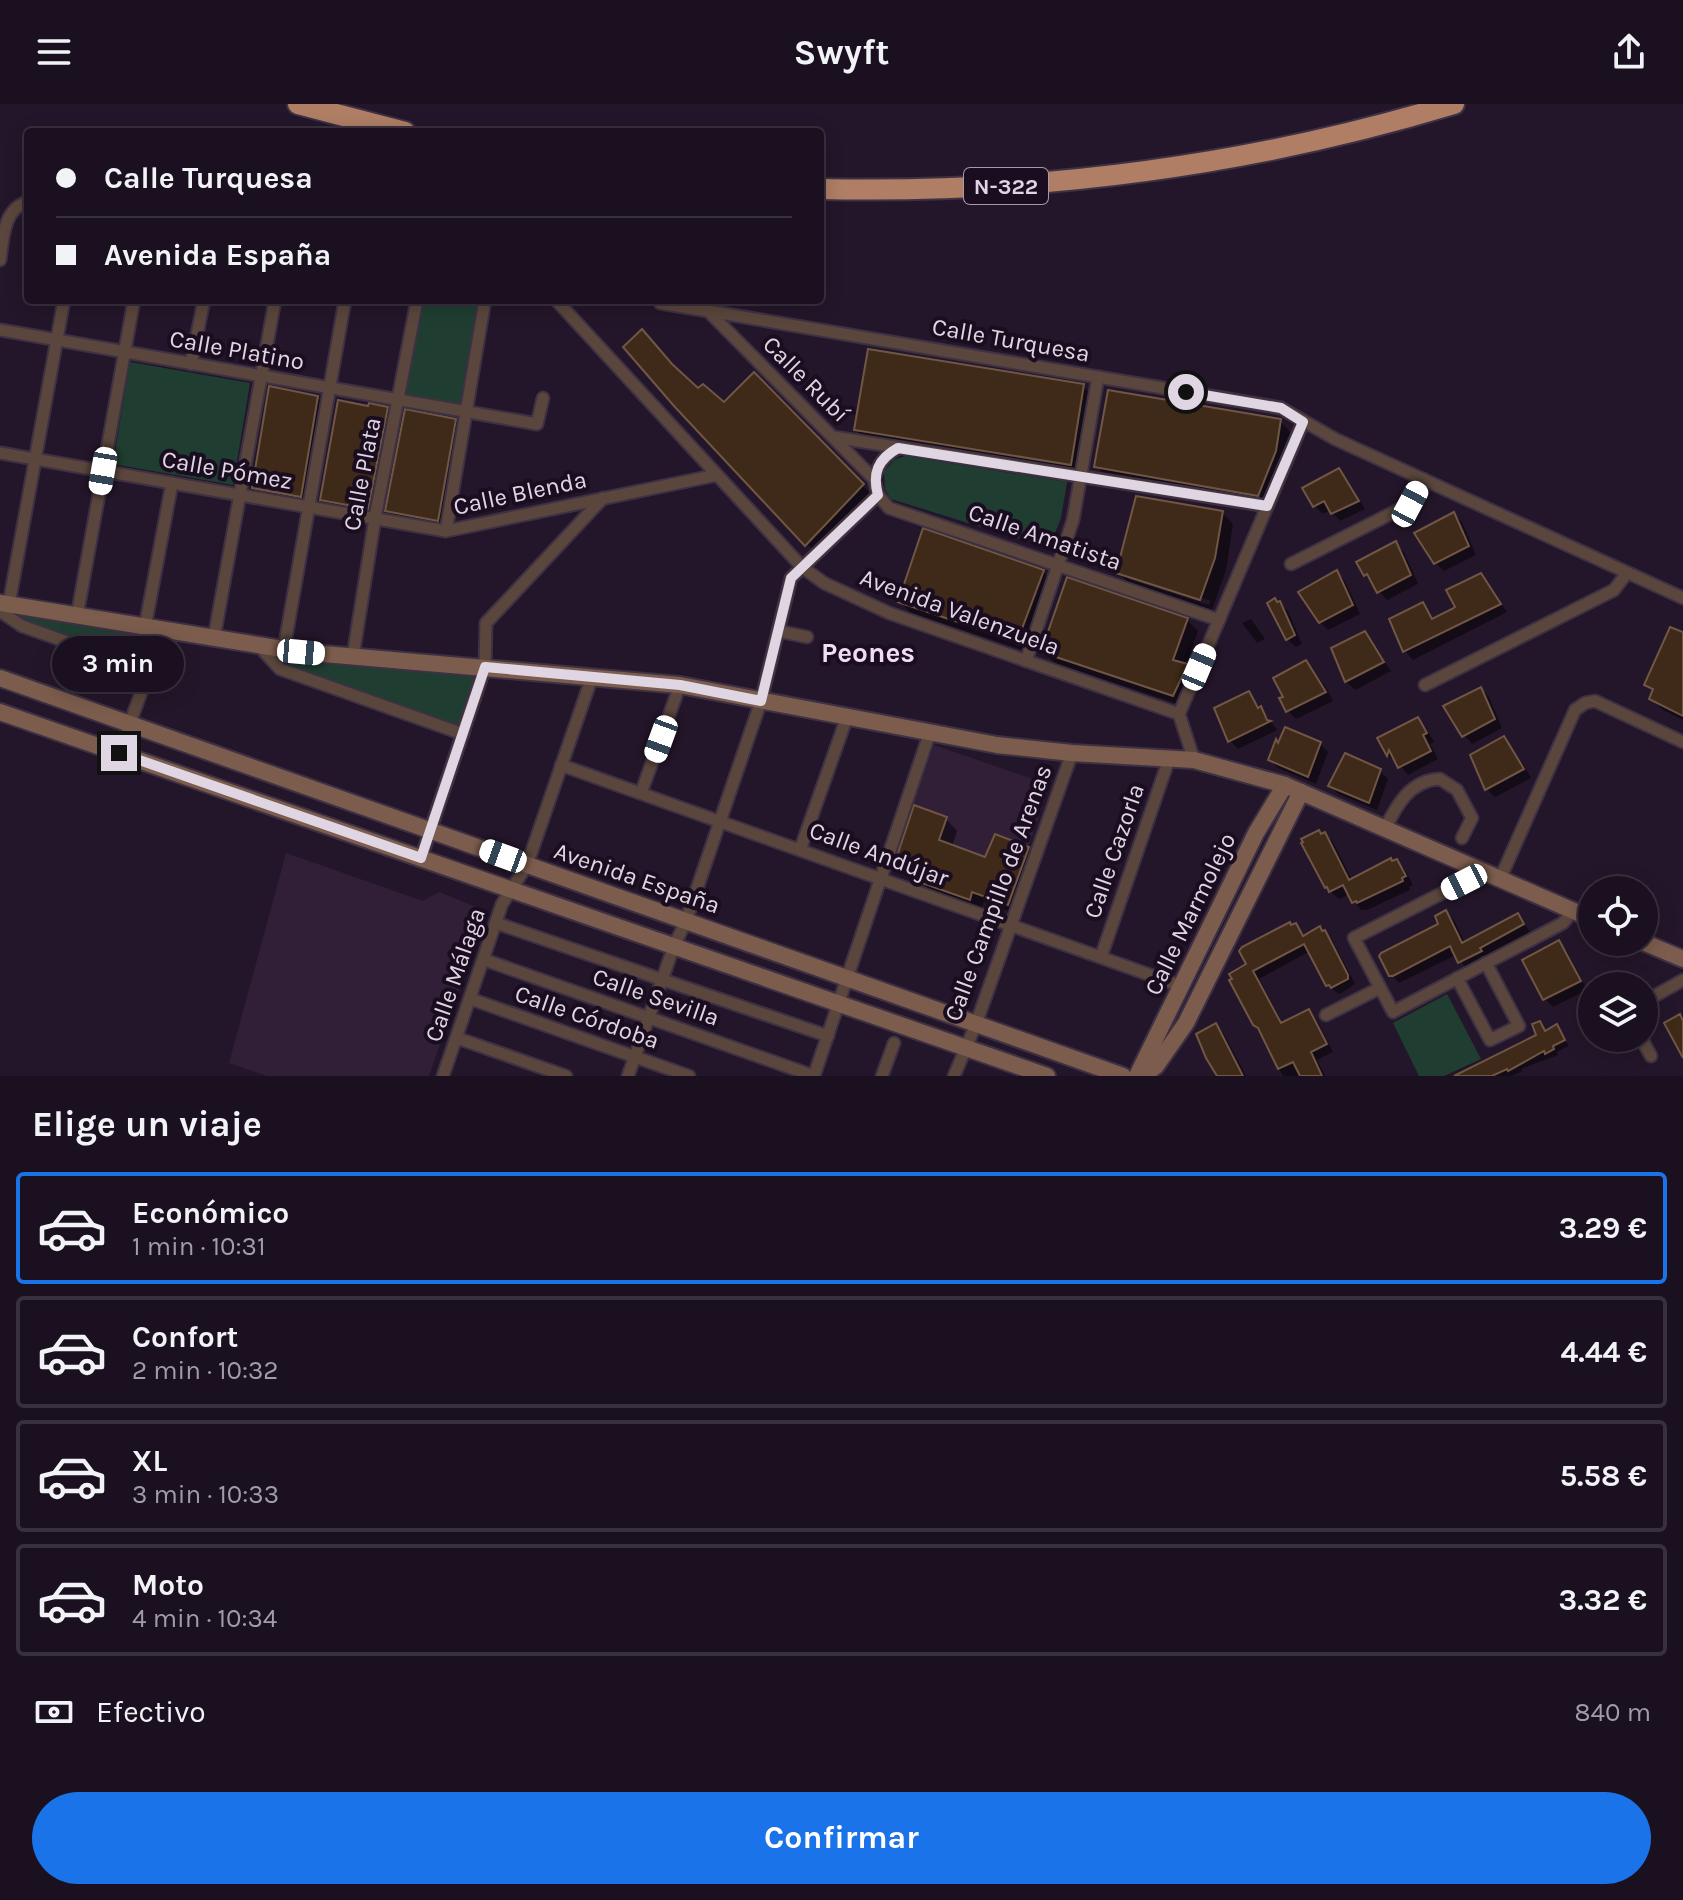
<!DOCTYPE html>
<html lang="es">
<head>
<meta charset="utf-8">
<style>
	:root { --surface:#1b1020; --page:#241929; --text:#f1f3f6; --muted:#a09da5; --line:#39303e; --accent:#1a73e8 }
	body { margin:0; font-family:Karla,sans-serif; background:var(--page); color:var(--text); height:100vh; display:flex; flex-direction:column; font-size:30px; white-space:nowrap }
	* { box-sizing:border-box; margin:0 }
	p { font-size:26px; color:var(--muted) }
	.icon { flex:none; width:44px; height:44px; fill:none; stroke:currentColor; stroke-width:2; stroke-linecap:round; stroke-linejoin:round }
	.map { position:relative; height:972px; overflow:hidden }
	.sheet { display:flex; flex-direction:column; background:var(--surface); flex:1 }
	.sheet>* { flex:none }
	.guide { position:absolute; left:24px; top:24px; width:800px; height:176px; border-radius:8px; box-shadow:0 4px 20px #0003,0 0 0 2px var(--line); display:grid; align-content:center; height:176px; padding:0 32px; background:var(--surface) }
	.tools { position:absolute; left:1578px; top:772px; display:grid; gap:16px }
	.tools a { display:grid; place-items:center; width:80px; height:80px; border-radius:50%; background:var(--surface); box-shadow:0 4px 20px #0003,0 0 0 2px var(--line); font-size:40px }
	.end { position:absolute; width:36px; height:36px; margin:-18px; border:10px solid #e0d6e3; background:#111; box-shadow:0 0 0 4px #111 }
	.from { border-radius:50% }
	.bubble { position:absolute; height:56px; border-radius:28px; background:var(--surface); box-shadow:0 4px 20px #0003,0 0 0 2px var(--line); font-size:26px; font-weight:700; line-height:56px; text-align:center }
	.car { position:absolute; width:24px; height:48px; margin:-24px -12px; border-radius:10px; box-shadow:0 0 6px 2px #0007; background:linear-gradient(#fff 24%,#345 0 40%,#fff 0 76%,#345 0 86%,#fff 0) }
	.guide b { display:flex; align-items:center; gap:28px; height:76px; font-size:30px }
	.guide b+b { border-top:2px solid var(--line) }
	.guide i { width:20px; height:20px; background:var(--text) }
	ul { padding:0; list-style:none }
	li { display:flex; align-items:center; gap:24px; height:112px; margin:0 16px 12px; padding:0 16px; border:4px solid var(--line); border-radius:8px }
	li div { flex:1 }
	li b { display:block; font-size:30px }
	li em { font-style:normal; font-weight:700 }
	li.active { border-color:var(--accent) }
	li>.icon { width:72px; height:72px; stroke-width:1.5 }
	h2 { padding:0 32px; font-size:36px; line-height:96px }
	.pay { display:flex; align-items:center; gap:20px; height:88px; padding:0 32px; font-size:30px }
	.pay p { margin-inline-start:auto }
	.action { display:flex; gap:16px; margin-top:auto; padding:16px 32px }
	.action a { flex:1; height:92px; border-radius:48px; background:var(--accent); color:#fff; font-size:32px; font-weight:700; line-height:92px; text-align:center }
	header { display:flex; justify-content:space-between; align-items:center; height:104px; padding:0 32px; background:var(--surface); font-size:36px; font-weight:700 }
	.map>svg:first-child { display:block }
</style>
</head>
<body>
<header><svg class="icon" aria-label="menu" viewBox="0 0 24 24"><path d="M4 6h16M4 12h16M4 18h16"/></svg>Swyft<svg class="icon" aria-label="share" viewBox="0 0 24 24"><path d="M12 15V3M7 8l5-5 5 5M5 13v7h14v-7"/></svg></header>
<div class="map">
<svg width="1683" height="972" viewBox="0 0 1683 972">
	<rect width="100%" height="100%" fill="#24162a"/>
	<g fill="#311f38">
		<polygon points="934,641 1050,681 1008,801 973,788 970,796 919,778 921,770 892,760"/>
		<polygon points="286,749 423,797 439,788 486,807 429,972 267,972 229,959"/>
	</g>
	<g fill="#1f3e31">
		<polygon points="422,196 478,196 460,301 404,291"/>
		<polygon points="130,258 250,279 233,381 113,360"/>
		<polygon points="905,352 1067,378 1061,414 1049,444 891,395 885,386 884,368 894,356"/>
		<polygon points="20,512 155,533 150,563 23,518"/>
		<polygon points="289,557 479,569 460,625 289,568"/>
		<polygon points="1447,890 1481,955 1444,972 1419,972 1393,919"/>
	</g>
	<g fill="#0007" fill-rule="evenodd">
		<polygon points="680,270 697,287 724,300 754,270 874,393 818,451 807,440"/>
		<polygon points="1083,282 1094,294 1082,371 868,337 856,326"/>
		<polygon points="317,294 323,300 306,398 260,390 254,384"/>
		<polygon points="387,305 394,311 374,410 329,402 322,396"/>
		<polygon points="455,316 464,325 446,424 395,415 387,407"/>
		<polygon points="1280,317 1291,329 1287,359 1270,402 1107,373 1096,362"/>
		<polygon points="1338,367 1347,375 1365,405 1340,417 1330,406 1323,410 1315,402"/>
		<path d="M1222,408L1233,420L1226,466L1212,506L1130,480L1118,468ZM1129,471L1211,497L1209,501L1129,475Z"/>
		<polygon points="1454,410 1462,418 1476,451 1444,467 1435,459"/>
		<polygon points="1395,440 1404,448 1418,480 1387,496 1365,471"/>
		<polygon points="1043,467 1054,479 1029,548 911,509 900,498"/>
		<polygon points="1337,469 1345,477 1360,510 1328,526 1320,518"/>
		<polygon points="1480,471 1507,508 1413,556 1405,547 1391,516 1422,500 1434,516 1453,507"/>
		<polygon points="1279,499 1288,507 1302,540 1296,543 1287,535"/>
		<polygon points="1251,515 1265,535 1257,539 1242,519"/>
		<polygon points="1187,516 1198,527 1186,561 1198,573 1184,602 1055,559 1043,547"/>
		<polygon points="1683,525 1683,616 1663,606 1651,595 1654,588 1647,581"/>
		<polygon points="1364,529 1391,567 1355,586 1346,577 1333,545"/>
		<polygon points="1306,559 1326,583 1333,597 1296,615 1288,607"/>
		<polygon points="1481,585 1489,593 1502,624 1472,640 1464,631"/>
		<polygon points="1249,589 1277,626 1238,645 1230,637"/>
		<polygon points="1418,615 1426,624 1434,638 1430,640 1438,655 1408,671 1396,656 1395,658 1388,651 1380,634"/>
		<polygon points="1503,634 1524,661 1531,674 1495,693 1486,684"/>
		<polygon points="1320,640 1328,648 1316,680 1278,664 1270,656 1280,641"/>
		<polygon points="1380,667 1388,675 1377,706 1338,690 1330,682"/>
		<polygon points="946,715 957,727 952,743 987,756 1028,745 1039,756 1020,811 984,798 981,806 933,789 920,776 908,772 896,761"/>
		<polygon points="1324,730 1333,738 1352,776 1397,757 1405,766 1413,781 1409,783 1410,786 1367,806 1361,806 1349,790 1339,795 1326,783 1322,731"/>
		<polygon points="1445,808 1454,816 1465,839 1517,811 1531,829 1487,852 1489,856 1468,866 1456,851 1399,879 1391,870 1441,821"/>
		<polygon points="1296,821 1305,833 1325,828 1332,836 1355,880 1340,890 1336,888 1328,881 1310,847 1259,875 1283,920 1308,907 1316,915 1333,948 1317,956 1325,972 1283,972 1232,877"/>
		<polygon points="1559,839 1567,847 1587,886 1553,903 1545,895"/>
		<polygon points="1539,919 1546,928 1557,923 1569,942 1557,948 1558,951 1521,965 1523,967 1511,972 1458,972 1539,932"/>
		<polygon points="1216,922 1224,930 1246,972 1220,972"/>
	</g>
	<g fill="#3f2918" stroke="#6f5645" stroke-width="2">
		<polygon points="642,225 672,260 698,284 703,280 724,298 754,268 864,380 805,442 674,302 623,243"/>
		<polygon points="868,245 1084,280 1071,361 854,326"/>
		<polygon points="269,282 318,292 301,393 252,384"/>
		<polygon points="1108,286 1281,315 1276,347 1258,392 1094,363"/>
		<polygon points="338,296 368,302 369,299 388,303 368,405 320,396"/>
		<polygon points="405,305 456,315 438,417 385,407"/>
		<polygon points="1339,364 1359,397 1331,410 1324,397 1313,403 1302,384"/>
		<polygon points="1136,392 1223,407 1215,454 1200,496 1116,469"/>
		<polygon points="1454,408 1469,442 1434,460 1414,429"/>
		<polygon points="923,424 1044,466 1017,538 898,498"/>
		<polygon points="1396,437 1411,471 1377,489 1367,470 1364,472 1356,458"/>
		<polygon points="1337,466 1353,501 1319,519 1298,488"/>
		<polygon points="1481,469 1501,500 1403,548 1389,515 1423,498 1432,515 1452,505 1455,503 1446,486"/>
		<polygon points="1067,473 1188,514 1173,556 1188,560 1173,592 1041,548"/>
		<polygon points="1275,494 1277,498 1280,497 1295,531 1286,536 1267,499"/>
		<polygon points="1670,523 1683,528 1683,612 1649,595 1653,585 1644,581"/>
		<polygon points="1365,527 1384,558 1345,578 1331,544"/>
		<polygon points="1306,556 1326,588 1286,608 1279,594 1283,593 1273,574"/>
		<polygon points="1481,583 1495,615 1462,633 1443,602"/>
		<polygon points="1249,587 1258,604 1261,602 1267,616 1271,617 1228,638 1214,604"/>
		<polygon points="1418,613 1427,629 1423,631 1431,647 1398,664 1389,646 1387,652 1377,634"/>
		<polygon points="1285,623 1321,638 1308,673 1268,656 1276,635 1278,639"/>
		<polygon points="1504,632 1524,665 1485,686 1470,651"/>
		<polygon points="1345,649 1381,665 1369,699 1328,682"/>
		<polygon points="914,701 947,713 939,736 985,753 995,730 1029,743 1008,801 972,788 970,796 919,778 922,771 894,761"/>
		<polygon points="1319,726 1321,730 1325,728 1349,776 1391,754 1392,757 1397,755 1406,772 1402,774 1403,777 1357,799 1356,797 1352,799 1343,781 1329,788 1327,783 1325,784 1301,739 1303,738 1301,735"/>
		<polygon points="1446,806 1462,839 1518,809 1524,820 1480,844 1482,847 1458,859 1450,842 1393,872 1389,872 1379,852 1381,849 1438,820 1435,812"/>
		<polygon points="1290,818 1291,821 1296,819 1303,832 1320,822 1322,827 1325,826 1348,871 1348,875 1331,884 1329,881 1326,882 1304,840 1253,867 1281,919 1309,905 1327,940 1311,948 1322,972 1300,972 1293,958 1278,965 1258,924 1253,921 1229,876 1232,875 1229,870 1246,860 1239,847 1242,843"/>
		<polygon points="1559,836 1581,877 1543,896 1522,856"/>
		<polygon points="1680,910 1683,917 1683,954 1664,919"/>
		<polygon points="1540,917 1545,927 1557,920 1565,936 1553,942 1554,945 1545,950 1544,947 1508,967 1507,965 1492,972 1454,972 1536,931 1532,920"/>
		<polygon points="1216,919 1243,972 1217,972 1206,954 1196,930"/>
	</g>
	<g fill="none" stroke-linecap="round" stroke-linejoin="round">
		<defs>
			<g id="street">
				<path d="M0,156C3,136 3,104 28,98"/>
				<polyline points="556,196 802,463 824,479 889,509 1179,610"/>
				<polyline points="660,199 708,207 874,375 878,391 889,404 1219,516"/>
				<polyline points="708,207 1281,304 1335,335 1683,494"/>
				<polyline points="0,226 537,320 543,294"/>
				<polyline points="191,260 204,196"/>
				<polyline points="833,333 1267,402"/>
				<polyline points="0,349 446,427 717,371"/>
				<path d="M874,375C879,359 884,352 898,344"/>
				<polyline points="446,427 485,196"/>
				<polyline points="1291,460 1410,400 1423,375"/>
				<polyline points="9,500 64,196"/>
				<polyline points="0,507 22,522 148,567"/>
				<polyline points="77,512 134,196"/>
				<polyline points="145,523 172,379"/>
				<polyline points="778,527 807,533"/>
				<polyline points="214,534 275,196"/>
				<polyline points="258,541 280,565 463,630"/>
				<polyline points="284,545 345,196"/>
				<polyline points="353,552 375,414 417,196"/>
				<polyline points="1026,557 1073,416 1098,273"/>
				<polyline points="1425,581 1614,486 1627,469"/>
				<polyline points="119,649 164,526"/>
				<polyline points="1194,656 1179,610 1303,318"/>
				<polyline points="561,661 1181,882"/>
				<polyline points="641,689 680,581"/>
				<path d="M1385,725C1396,702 1410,676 1440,675L1457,686L1472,714L1462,734"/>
				<polyline points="800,746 847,613"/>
				<polyline points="421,754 485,563 486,519 603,394"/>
				<polyline points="1472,763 1464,778 1354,834 1393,908 1563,819 1573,807"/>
				<polyline points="1500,775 1575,606 1585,599 1595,597 1683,638"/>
				<polyline points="496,819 828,932"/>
				<polyline points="1101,853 1169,655"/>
				<polyline points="485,856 814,972"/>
				<polyline points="1457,874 1490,936 1519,922 1486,859"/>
				<polyline points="471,895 689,972"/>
				<polyline points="1644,898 1683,876"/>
				<polyline points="1326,911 1380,884"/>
				<polyline points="457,934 566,972"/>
				<polyline points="1641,934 1651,952"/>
				<polyline points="443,972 502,800 527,761 592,573"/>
				<polyline points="628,972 674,842 686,817 761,597 791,474 878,391"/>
				<polyline points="814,972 930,628"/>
				<polyline points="882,972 894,939"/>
				<polyline points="954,972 976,920 1072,649"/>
			</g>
			<g id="secondary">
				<polyline points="0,499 301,548 680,581 997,641 1072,649 1194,656 1285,681 1592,815"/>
				<polyline points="0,574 1123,972"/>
				<polyline points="0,608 1047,972"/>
				<polyline points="1643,838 1683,855"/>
				<polyline points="1137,972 1256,729 1285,681"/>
				<polyline points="1143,972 1156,962 1186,919 1301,688"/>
			</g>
			<g id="highway">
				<polyline points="298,0 405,28"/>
				<path d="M820,85C1034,90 1249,62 1454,0"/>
			</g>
		</defs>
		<use href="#street" stroke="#3e3144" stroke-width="15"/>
		<use href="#secondary" stroke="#3e3144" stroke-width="20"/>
		<use href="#highway" stroke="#3e3144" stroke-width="24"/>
		<use href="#street" stroke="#5a463c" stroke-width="11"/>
		<use href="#secondary" stroke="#7c5d4d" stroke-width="16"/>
		<use href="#highway" stroke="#af7e65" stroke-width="20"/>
	</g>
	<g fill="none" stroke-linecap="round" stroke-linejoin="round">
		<path stroke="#e0d6e3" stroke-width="10" d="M119,649L421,754L485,563L680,581L761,597L791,474L878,391C872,369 878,355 898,344L1267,402L1303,318L1281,304L1186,288"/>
	</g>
	<g text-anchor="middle" stroke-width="8" stroke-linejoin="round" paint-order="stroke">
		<rect fill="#1b0d20" stroke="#a59aa8" stroke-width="2" x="964" y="64" width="84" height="36" rx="6"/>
		<g font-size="22" font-weight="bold" fill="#e0d6e3">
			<text x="1006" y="90">N-322</text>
		</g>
		<g font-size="24" fill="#e0d6e3" stroke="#1b0d20">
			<text transform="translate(1011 236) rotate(10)" y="8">Calle Turquesa</text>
			<text transform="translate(237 246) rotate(10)" y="8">Calle Platino</text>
			<text transform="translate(806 275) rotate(45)" y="8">Calle Rubí</text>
			<text transform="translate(227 366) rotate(10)" y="8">Calle Pómez</text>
			<text transform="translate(362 370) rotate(-79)" y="8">Calle Plata</text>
			<text transform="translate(520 389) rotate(-12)" y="8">Calle Blenda</text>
			<text transform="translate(1045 433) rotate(19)" y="8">Calle Amatista</text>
			<text transform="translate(960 508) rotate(20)" y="8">Avenida Valenzuela</text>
			<text transform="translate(1114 747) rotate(-71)" y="8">Calle Cazorla</text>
			<text transform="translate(879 750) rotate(20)" y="8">Calle Andújar</text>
			<text transform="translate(637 774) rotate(19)" y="8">Avenida España</text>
			<text transform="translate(998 789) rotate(-70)" y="8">Calle Campillo de Arenas</text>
			<text transform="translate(1190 810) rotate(-64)" y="8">Calle Marmolejo</text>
			<text transform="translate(455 871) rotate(-71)" y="8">Calle Málaga</text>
			<text transform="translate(656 893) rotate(19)" y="8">Calle Sevilla</text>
			<text transform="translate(587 913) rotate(19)" y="8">Calle Córdoba</text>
		</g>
		<g font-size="28" font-weight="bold" fill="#f0dcf7" stroke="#1b0d20">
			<text x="868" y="558">Peones</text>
		</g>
	</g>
</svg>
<div class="tools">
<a><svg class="icon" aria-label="locate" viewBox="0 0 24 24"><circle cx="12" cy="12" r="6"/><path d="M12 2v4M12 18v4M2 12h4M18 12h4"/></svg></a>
<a><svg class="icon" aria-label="layers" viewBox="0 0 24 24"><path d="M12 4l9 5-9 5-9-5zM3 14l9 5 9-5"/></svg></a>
</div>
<i class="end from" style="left:1186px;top:288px"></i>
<i class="end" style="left:119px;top:649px"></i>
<div class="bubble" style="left:52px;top:532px;width:132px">3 min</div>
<i class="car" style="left:103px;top:367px;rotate:190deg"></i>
<i class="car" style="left:1410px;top:400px;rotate:28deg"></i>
<i class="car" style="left:301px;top:548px;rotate:95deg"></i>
<i class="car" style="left:1199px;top:563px;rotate:23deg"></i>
<i class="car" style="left:661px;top:635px;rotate:200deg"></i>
<i class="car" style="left:503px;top:752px;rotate:290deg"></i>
<i class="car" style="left:1464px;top:778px;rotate:243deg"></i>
<div class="guide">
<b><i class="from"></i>Calle Turquesa</b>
<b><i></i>Avenida España</b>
</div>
</div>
<section class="sheet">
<h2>Elige un viaje</h2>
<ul>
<li class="active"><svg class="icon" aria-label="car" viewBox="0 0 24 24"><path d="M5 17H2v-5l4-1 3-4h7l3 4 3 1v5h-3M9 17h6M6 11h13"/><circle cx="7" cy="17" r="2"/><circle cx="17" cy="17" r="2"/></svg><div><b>Económico</b><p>1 min · 10:31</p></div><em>3.29 €</em></li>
<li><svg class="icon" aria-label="car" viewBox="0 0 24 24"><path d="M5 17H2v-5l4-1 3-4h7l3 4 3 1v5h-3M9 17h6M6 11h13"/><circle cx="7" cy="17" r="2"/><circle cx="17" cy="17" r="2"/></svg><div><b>Confort</b><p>2 min · 10:32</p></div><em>4.44 €</em></li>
<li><svg class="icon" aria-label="car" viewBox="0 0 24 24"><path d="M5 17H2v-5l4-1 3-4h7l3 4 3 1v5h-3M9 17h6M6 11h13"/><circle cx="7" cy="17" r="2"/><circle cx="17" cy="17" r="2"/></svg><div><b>XL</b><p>3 min · 10:33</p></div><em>5.58 €</em></li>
<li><svg class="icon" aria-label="car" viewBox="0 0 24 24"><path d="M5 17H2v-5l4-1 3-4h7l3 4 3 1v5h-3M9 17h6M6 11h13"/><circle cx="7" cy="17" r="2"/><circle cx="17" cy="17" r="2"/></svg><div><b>Moto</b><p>4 min · 10:34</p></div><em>3.32 €</em></li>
</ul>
<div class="pay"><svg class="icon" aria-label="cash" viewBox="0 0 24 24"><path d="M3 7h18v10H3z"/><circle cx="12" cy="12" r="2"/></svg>Efectivo<p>840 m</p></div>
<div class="action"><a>Confirmar</a></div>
</section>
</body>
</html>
